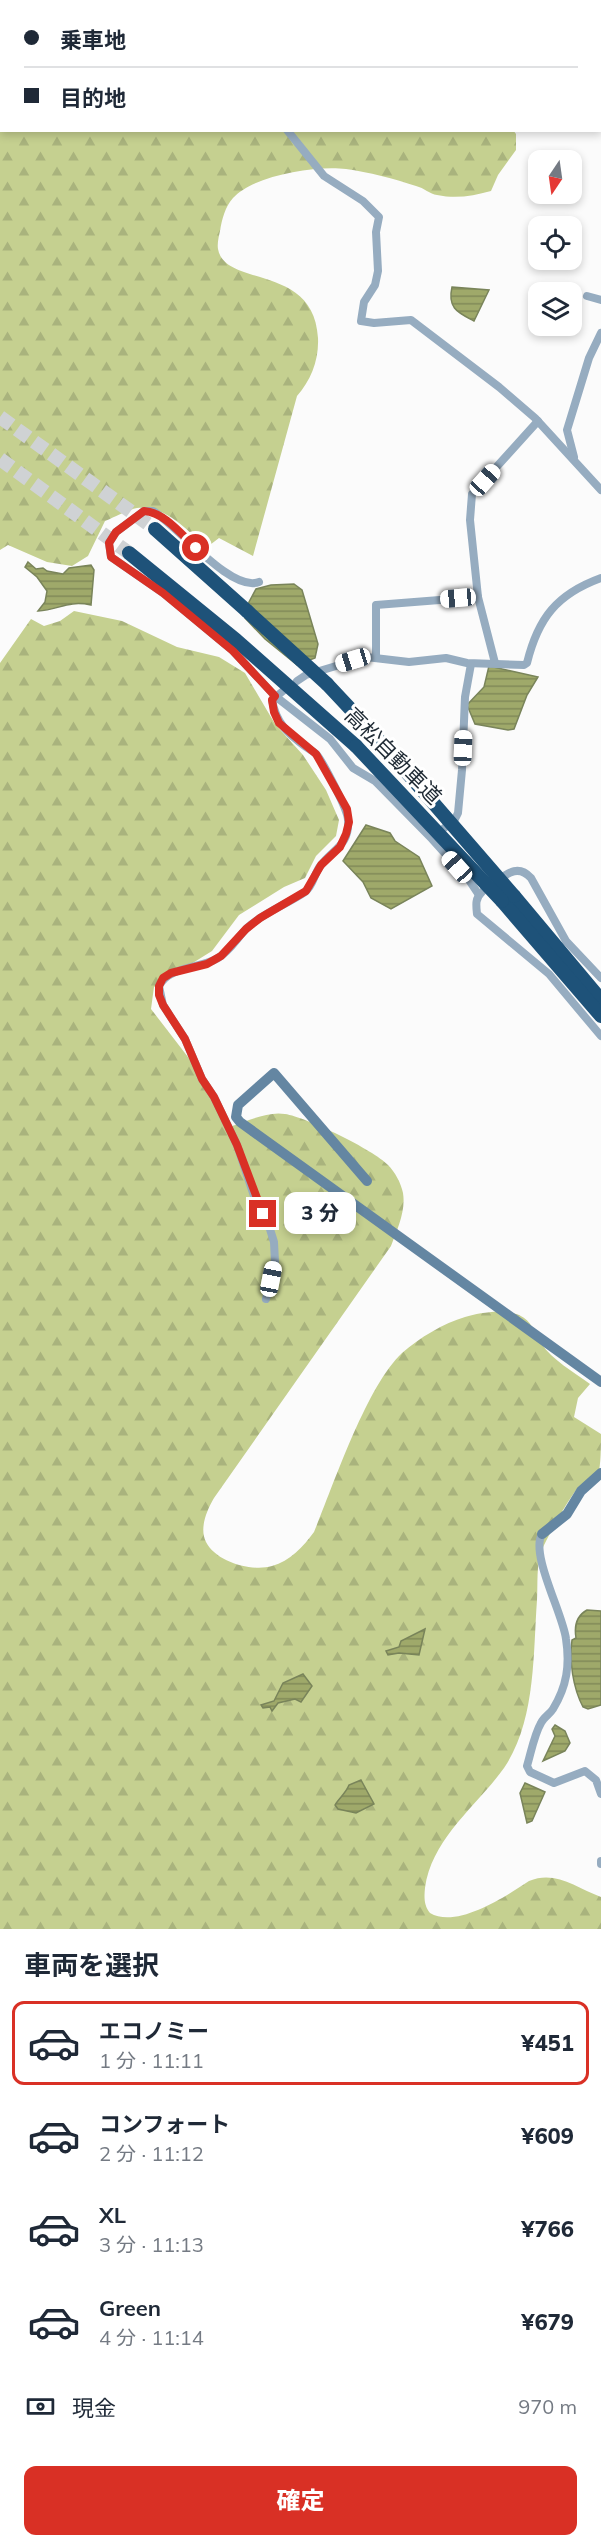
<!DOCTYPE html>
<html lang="ja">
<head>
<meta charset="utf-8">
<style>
	:root { --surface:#fff; --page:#f2f2f3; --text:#1f2937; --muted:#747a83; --line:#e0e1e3; --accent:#d93025 }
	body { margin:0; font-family:Mulish,"Noto Sans JP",sans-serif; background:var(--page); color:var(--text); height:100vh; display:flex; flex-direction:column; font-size:22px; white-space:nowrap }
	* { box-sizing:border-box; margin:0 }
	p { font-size:20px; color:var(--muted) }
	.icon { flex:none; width:33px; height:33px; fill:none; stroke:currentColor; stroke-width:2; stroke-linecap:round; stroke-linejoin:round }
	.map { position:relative; height:1929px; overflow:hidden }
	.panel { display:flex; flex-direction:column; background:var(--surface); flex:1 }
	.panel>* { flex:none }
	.top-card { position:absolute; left:0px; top:0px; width:602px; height:132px; box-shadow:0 3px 9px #0003; display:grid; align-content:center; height:132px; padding:0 24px; background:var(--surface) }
	.needle { width:39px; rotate:193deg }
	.controls { position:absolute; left:528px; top:150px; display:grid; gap:12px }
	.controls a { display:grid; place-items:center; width:54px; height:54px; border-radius:12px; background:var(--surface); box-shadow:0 3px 9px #0003; font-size:30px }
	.end { position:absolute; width:27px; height:27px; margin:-14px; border:8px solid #d93025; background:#fff; box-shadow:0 0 0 3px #fff }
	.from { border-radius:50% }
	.bubble { position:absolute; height:42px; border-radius:12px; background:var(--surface); box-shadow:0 3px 9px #0003; font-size:20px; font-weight:800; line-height:42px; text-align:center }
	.car { position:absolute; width:18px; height:36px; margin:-18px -9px; border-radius:8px; box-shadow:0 0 4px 2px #0007; background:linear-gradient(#fff 24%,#345 0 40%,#fff 0 76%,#345 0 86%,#fff 0) }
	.top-card b { display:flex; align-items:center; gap:21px; height:57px; font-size:22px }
	.top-card b+b { border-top:2px solid var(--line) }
	.top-card i { width:15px; height:15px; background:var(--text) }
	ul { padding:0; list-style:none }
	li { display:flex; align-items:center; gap:18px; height:84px; margin:0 12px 9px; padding:0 12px; border:3px solid transparent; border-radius:12px }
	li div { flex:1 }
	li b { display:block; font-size:22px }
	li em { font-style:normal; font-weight:800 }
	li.current { border-color:var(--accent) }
	li>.icon { width:54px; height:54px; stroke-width:1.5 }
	h2 { padding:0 24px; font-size:27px; line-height:72px }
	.pay { display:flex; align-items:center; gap:15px; height:66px; padding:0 24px; font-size:22px }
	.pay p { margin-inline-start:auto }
	.primary-button { display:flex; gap:12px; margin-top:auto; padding:12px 24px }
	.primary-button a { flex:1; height:69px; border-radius:12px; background:var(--accent); color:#fff; font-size:24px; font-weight:800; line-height:69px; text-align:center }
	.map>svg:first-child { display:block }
</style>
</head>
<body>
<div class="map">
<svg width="601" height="1929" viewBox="0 0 601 1929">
	<defs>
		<pattern id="forest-firs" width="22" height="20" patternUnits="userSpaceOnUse" patternTransform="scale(1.5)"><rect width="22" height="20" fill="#c5d090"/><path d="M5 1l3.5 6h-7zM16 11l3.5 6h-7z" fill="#a9b37d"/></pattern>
		<pattern id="water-rules" width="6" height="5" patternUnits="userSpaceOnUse" patternTransform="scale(1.5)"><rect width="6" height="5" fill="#9fa96a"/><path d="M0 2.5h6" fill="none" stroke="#818a58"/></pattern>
	</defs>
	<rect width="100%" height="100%" fill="#fbfbfb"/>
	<g fill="url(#forest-firs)">
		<path d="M0,0H601V132L598,131L600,130V2H2V130H513L516,134V150L498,175L491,191C473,196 456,199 437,195C430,194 424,188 416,186C395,179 368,172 346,169C317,165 254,175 233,198C225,207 222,219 220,231C219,236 217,243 218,249C225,288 314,263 318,338C319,360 311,380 297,396L253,556L219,538L206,548C188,530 165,505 137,508C127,510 115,517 105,521L88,556L72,566L47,562L8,545L0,550Z"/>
		<path d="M74,611L122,621L177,647L219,657L245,673L275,724L303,755L326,790L339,820L336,836L316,856L305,878L284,887L239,915L212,951L154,987L151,1009L198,1070L232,1126C248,1121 268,1111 285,1114C306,1117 374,1150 388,1165C395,1172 401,1183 403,1193C406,1211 397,1230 391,1246L214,1498C207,1510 199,1528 206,1542C216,1562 252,1572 272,1566C290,1561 303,1547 314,1532C334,1484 366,1387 402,1353C419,1338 444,1323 465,1317C481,1312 503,1309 519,1315C532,1321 534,1332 541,1343C552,1360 574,1372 590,1384L578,1398L574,1417L601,1434C601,1445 601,1466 598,1475C594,1481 584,1482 579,1487C571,1494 546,1539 542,1550C536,1564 538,1584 537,1600C533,1654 536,1721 504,1768C476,1807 432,1838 425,1888C424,1897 424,1906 430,1913C456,1929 505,1897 529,1881C556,1870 576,1888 601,1897V1929H0V663L31,619L44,626L60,621Z"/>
	</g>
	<g fill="url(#water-rules)" stroke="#79845a" stroke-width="1.5">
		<path d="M452,287L489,290L474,321C459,313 447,309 452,287Z"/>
		<path d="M28,562L36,569L43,568L47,571L63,574L69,568L91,565L94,570L91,605C67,600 59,610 38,611L45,602L47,591L37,577L25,567Z"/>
		<polygon points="294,584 302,590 318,644 315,658 297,665 265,639 245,618 249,602 256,589 271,585"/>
		<polygon points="489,666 538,677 527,695 514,729 508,730 475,724 467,705 484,687"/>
		<polygon points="366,825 390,833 395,841 419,857 432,886 391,909 371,898 363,882 343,861"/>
		<path d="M587,1610L601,1611V1705L588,1709L583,1707C573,1688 569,1661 572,1640L576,1638C574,1626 576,1616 587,1610Z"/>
		<polygon points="425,1629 419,1655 399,1653 388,1655 386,1651 399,1647 401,1641"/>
		<polygon points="303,1674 312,1686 301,1702 295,1699 278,1703 272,1711 270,1707 263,1708 261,1705 274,1701 283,1683"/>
		<polygon points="555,1725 565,1731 570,1743 565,1751 543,1761 555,1736 552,1729"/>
		<path d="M361,1780L374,1804L356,1813L338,1809L335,1805C339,1798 346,1793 349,1785Z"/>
		<polygon points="525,1783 545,1792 532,1821 527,1823 520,1793"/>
	</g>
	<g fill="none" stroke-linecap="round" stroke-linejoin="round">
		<g stroke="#cfd2d4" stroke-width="14" stroke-dasharray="14 7" stroke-linecap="butt">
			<polyline points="0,417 155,529"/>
			<polyline points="0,459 129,553"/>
		</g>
		<g stroke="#96acc0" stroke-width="8">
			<polyline points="159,0 165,2"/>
			<polyline points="287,130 324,176 363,201 379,217 376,232 378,271 375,285 364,302 361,321 374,323 411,320 499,387 535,418 601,490"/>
			<polyline points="587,296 601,300"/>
			<polyline points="574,457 567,430 589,358 601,333"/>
			<path d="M259,582C231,593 177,525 153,511H144L116,532L109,543L111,557L163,593L233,651L275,696L330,739L353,768L375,781L432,839L469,880L479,895"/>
			<polyline points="376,657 376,605 478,597"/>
			<polyline points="495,663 478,597 470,520 472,494 538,421"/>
			<path d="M297,681L306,675L366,657L409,662L446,658L467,663L524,665L527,663C538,618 557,594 601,578"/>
			<polyline points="436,835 455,819 458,813 462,770 465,697 471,664"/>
			<path d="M497,881C509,872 519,865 531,878L566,941L601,978"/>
			<path d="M482,892C475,898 476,905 477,914L549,974L601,1036"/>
			<path d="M266,1299L275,1262L274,1242L269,1226L256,1202L237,1145L214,1097L202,1079L185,1039L163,1005L159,986C169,966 200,969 218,958C230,951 237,938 247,928C264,912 286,905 305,892C314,885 314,873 321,865C333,849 350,845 348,820C348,810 324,764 317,755C314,752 309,749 306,747C288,734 276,723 272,700L283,691"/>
			<path d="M542,1534C530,1554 563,1614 566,1639C570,1665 567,1686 553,1709C550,1714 544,1717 541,1723C534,1735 531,1753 527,1766L530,1772L554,1783L585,1771L596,1780L601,1794"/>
			<polyline points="601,1861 601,1864"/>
		</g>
		<g stroke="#6486a2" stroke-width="10">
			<polyline points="367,1181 274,1073 238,1105 236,1117 240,1122 601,1382"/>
			<polyline points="542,1534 567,1514 581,1491 601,1473"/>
		</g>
		<g stroke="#1e5279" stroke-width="14">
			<polyline points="155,529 247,611"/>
			<polyline points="129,553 236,640 356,746"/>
			<polyline points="327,684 371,731"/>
			<polyline points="514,896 601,1000"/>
			<polyline points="502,901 601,1016"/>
		</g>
		<g stroke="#1e5279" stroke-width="14">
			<polyline points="247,611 327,684"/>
			<polyline points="371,731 514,896"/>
			<polyline points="356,746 502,901"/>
		</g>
	</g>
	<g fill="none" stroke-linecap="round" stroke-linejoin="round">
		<path stroke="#d93025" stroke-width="8" d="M196,548C181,534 164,512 144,511L116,532L109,543L111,557L163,593L233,651L275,696L272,700L274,712L279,723L316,754L347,809L349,822L346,834L340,847L321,865L306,891L260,918L246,929L221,956L207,964L171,973L163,978L159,986V995L163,1005L185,1039L202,1079L214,1097L237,1145L263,1214"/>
	</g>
	<g text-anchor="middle" stroke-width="6" stroke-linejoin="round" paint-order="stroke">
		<g font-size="21" fill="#212c36" stroke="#fff">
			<text transform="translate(393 756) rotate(45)" y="7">高松自動車道</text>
		</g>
	</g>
</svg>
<div class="controls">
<a><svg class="needle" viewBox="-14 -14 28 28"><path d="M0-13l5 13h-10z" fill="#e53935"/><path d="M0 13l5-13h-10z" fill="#747a83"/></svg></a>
<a><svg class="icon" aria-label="locate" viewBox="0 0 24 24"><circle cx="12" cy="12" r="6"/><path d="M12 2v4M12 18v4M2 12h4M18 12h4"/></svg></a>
<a><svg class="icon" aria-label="layers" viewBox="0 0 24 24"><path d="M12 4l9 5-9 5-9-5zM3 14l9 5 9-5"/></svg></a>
</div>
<i class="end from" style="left:196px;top:548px"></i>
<i class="end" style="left:263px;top:1214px"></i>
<div class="bubble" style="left:284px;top:1192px;width:72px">3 分</div>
<i class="car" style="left:485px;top:480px;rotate:42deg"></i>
<i class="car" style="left:458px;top:598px;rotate:265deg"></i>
<i class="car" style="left:353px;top:660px;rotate:253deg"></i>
<i class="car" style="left:463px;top:748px;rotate:2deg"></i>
<i class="car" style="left:457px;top:867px;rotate:318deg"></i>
<i class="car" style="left:271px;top:1279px;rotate:11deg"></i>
<div class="top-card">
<b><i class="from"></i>乗車地</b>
<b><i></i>目的地</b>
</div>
</div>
<section class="panel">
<h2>車両を選択</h2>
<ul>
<li class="current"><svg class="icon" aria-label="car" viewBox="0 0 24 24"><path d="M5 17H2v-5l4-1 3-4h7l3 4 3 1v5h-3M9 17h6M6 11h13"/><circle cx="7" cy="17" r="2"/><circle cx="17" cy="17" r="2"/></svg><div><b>エコノミー</b><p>1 分 · 11:11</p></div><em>¥451</em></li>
<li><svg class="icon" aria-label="car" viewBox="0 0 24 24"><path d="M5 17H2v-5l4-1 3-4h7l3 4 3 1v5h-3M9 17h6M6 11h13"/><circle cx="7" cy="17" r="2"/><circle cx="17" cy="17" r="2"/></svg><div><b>コンフォート</b><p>2 分 · 11:12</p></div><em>¥609</em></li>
<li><svg class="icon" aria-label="car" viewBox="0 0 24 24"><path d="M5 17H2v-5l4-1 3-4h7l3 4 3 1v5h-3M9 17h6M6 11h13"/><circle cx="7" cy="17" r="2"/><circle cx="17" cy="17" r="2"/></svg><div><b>XL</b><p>3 分 · 11:13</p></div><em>¥766</em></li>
<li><svg class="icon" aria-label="car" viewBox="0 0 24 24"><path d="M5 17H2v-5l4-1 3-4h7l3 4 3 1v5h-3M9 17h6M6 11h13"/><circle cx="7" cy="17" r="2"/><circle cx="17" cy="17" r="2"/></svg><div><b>Green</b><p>4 分 · 11:14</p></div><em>¥679</em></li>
</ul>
<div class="pay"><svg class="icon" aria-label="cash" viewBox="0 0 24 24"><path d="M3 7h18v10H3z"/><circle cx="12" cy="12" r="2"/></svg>現金<p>970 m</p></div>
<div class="primary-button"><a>確定</a></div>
</section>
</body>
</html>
